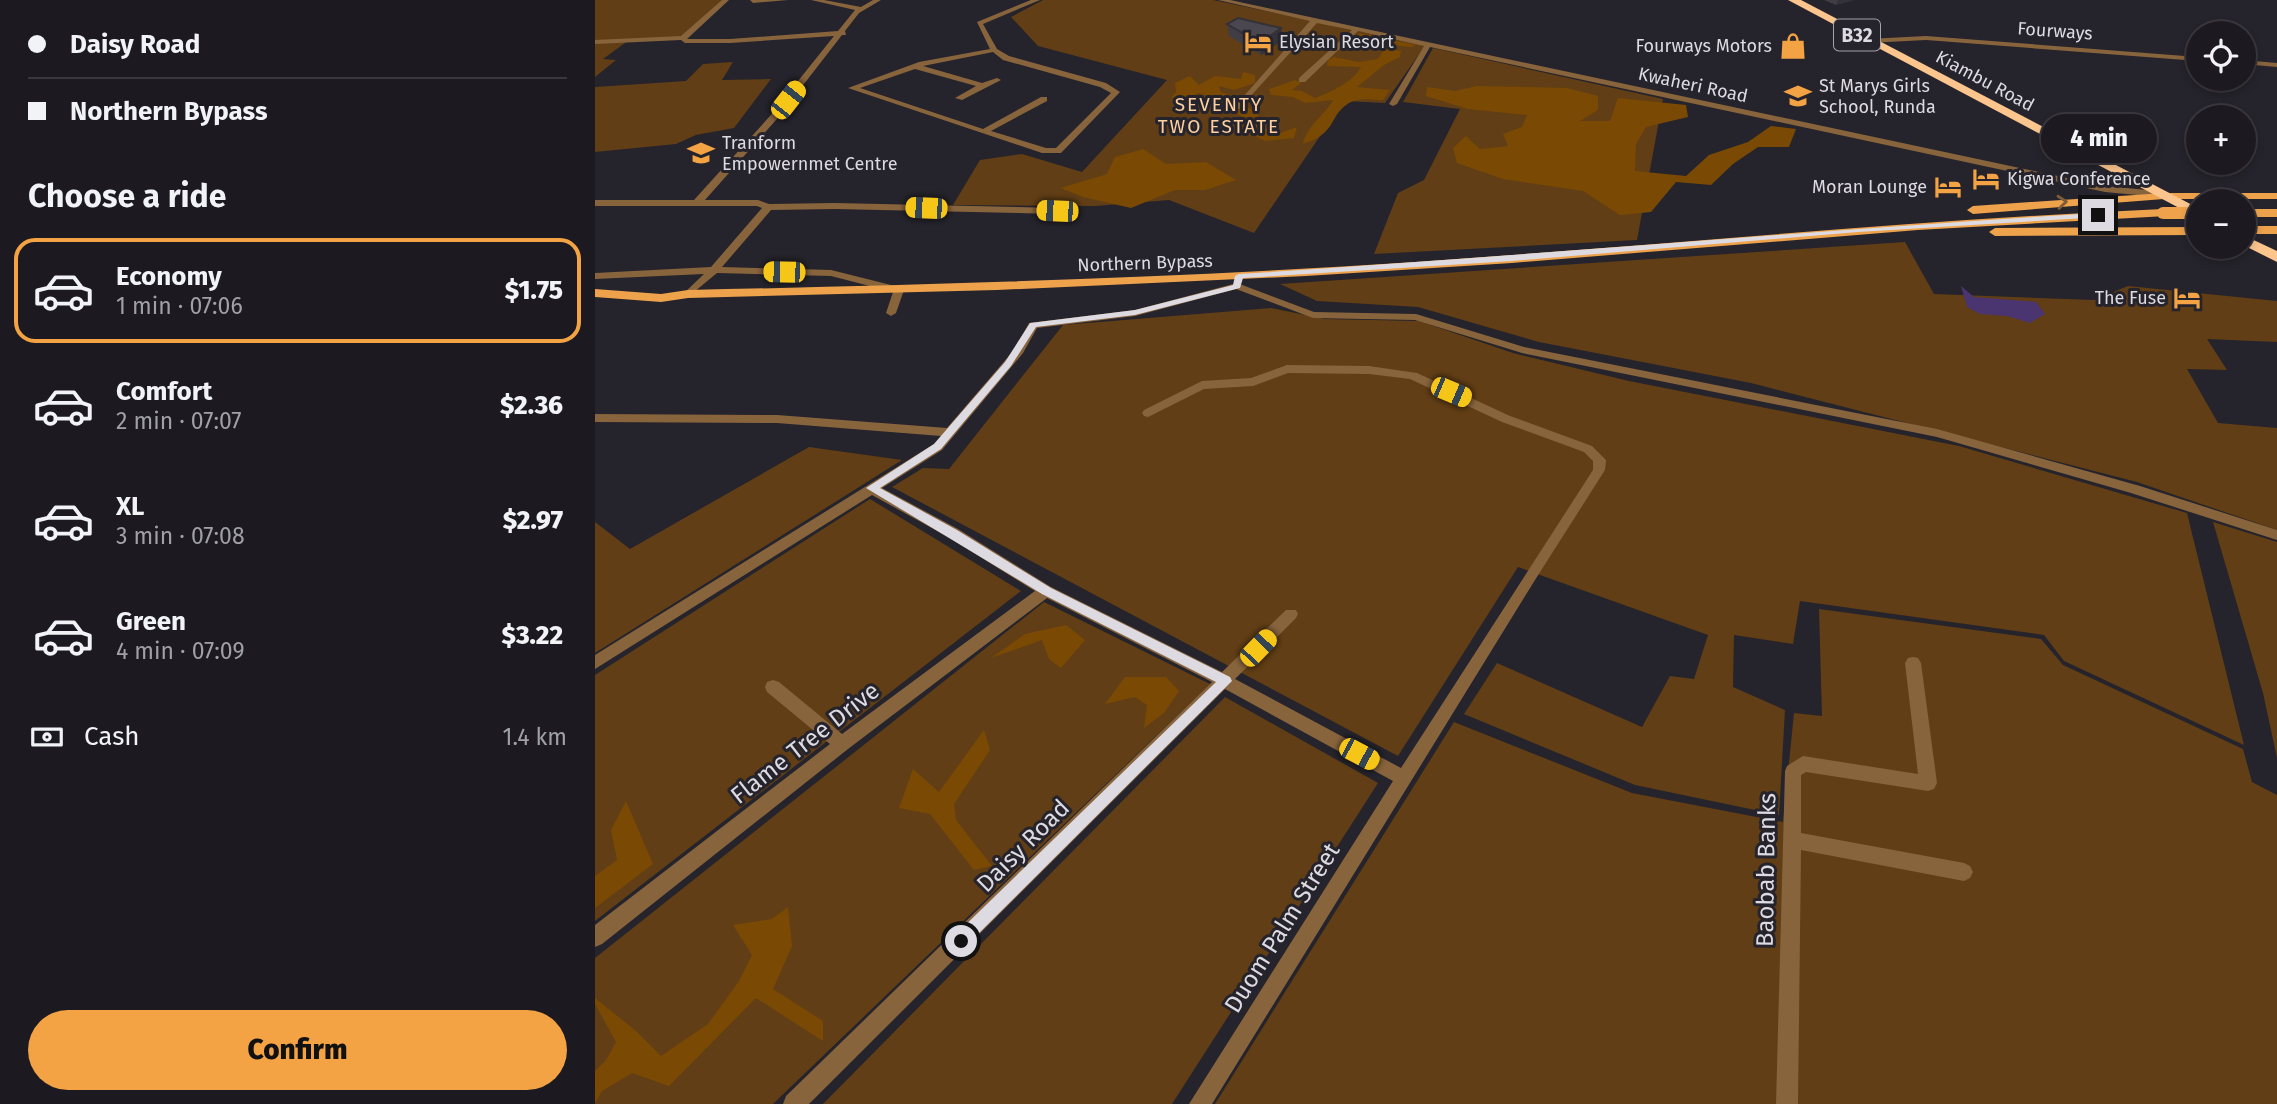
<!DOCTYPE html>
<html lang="en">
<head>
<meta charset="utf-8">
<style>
	:root { --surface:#1c1a20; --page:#252329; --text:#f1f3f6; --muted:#a0a1a5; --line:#3a383e; --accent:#f4a344 }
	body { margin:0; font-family:"Fira Sans",sans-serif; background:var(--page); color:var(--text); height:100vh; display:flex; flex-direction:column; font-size:26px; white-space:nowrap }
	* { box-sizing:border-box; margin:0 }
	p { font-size:23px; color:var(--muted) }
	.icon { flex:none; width:38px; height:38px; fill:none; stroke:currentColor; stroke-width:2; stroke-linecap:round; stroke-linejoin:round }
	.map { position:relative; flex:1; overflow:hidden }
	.sheet { display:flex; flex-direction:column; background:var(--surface); width:595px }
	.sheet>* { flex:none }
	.top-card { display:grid; align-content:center; height:154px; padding:0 28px; background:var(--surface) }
	.fabs { position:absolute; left:1591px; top:21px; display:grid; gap:14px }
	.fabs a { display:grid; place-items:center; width:70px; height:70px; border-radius:50%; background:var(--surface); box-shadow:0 4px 10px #0003,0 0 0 2px var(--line); font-size:35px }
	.end { position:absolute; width:32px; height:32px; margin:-16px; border:9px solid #dddbe1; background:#111; box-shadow:0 0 0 4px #111 }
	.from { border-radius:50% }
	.bubble { position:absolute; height:49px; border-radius:24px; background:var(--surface); box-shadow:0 4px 10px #0003,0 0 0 2px var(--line); font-size:23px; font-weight:800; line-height:49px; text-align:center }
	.car { position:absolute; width:21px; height:42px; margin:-21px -10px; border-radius:9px; box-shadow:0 0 5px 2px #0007; background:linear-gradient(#f5c518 24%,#345 0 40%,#f5c518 0 76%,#345 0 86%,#f5c518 0) }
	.top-card b { display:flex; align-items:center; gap:24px; height:66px; font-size:26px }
	.top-card b+b { border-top:2px solid var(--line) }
	.top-card i { width:18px; height:18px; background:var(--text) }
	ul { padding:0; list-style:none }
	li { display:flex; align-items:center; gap:21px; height:105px; margin:0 14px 10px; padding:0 14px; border:4px solid transparent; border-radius:21px }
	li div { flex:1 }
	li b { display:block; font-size:26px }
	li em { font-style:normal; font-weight:800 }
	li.selected { border-color:var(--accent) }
	li>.icon { width:63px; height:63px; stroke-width:1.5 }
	h2 { padding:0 28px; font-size:32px; line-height:84px }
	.pay { display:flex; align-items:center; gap:18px; height:77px; padding:0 28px; font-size:26px }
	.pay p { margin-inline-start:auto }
	.primary-button { display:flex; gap:14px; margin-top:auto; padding:14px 28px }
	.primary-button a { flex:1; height:80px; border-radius:42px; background:var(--accent); color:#111; font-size:28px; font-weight:800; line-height:80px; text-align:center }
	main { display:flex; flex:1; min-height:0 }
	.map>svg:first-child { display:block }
</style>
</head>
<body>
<main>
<section class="sheet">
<div class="top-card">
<b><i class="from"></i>Daisy Road</b>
<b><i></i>Northern Bypass</b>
</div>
<h2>Choose a ride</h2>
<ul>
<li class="selected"><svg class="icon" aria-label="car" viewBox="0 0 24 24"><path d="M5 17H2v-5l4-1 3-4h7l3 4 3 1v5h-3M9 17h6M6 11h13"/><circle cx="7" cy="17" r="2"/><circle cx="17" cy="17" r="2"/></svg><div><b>Economy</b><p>1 min · 07:06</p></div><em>$1.75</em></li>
<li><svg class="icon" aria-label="car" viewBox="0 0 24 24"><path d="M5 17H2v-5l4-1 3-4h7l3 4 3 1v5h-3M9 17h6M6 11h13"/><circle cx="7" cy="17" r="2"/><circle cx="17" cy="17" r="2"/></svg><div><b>Comfort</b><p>2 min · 07:07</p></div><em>$2.36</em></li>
<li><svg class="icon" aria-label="car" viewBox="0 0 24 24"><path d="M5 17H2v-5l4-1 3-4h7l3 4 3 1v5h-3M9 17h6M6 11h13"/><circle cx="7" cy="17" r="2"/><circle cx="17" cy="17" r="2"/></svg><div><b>XL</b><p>3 min · 07:08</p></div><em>$2.97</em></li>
<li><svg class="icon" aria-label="car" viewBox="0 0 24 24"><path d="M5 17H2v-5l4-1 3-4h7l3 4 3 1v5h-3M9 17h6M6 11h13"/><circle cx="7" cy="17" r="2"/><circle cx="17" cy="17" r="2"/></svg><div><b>Green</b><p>4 min · 07:09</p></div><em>$3.22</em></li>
</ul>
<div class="pay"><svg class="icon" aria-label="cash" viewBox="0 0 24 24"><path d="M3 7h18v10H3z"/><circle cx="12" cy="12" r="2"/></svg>Cash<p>1.4 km</p></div>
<div class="primary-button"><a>Confirm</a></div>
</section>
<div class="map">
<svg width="1682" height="1104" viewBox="0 0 1682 1104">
	<rect width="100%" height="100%" fill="#25232b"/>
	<g fill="#613e15">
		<polygon points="0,0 130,0 83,39 34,40 8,59 21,60 0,77"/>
		<polygon points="448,0 618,0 831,44 790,103 749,101 659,233 574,200 500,206 358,205 385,160 427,154 487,172 572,80 443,46 416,17"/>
		<polygon points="838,48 1068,99 1042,240 779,254 803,193 829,180 865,109 808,102"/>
		<polygon points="138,62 127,80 176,79 139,128 101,135 81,144 0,152 0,87 91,81 108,64"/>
		<polygon points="1310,242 1339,294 1499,300 1533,286 1682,301 1682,342 1612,339 1632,370 1592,369 1623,423 1682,428 1682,530 1542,482 1156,383 944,342 823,307 722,301 685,284"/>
		<polygon points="676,308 730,319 824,321 918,353 1034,381 1364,446 1592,513 1649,745 1469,661 1449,635 1205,601 1198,644 1139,635 1138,687 1190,710 1184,815 1040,785 869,714 902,663 1047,727 1075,676 1099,679 1113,635 923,567 803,756 297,487 328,468 354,469 468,325"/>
		<polygon points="214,447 307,460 0,653 0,522 35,549"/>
		<polygon points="275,499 426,591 0,921 0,675"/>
		<polygon points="1618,522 1682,542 1682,758 1668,693"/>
		<polygon points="449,602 615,684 178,1104 0,1104 0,958"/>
		<polygon points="1224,609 1446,639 1468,665 1648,749 1657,782 1682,795 1682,1104 620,1104 859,722 1037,793 1188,822 1199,713 1227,716"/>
		<polygon points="630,697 783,783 577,1104 228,1104"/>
	</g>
	<g fill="#7a4a04">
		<path d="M764,33L821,45L817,47L796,45L795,49L806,51L805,57L789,65L762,87L795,90L788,100C777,100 763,97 754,103C733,116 743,133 708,144C712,125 730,115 738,100L710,103L698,97L676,95L674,89L700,80L706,83L697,90L707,91L720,98C735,93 759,81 766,67L732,66L733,60L739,57L764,62L783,59L788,51L779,46L778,41L761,38Z"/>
		<polygon points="648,72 660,75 660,83 639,90 624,86 626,92 637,96 663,114 664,126 682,134 702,127 699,138 670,141 646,129 648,117 633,109 620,107 618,97 603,93 597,98 576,98 581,92 580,83 595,76 604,85 620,76 646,79"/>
		<polygon points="882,86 972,88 1003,96 1003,110 985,121 1015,121 1023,98 1091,105 1093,117 1051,127 1041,144 1040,171 1091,176 1114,155 1153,142 1176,126 1201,129 1194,147 1163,147 1138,164 1116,185 1081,182 1056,212 1025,215 988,191 908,179 862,163 858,148 871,136 885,149 913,146 908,134 927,127 932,115 873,109 831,96 832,87 860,91"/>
		<polygon points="548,149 571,164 611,162 641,180 610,190 580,190 536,208 488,197 466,188 512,174 520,157"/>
		<polygon points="471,625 490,640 466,668 454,659 447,640 396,658 430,634"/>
		<polygon points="530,677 571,677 584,691 569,713 549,728 552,705 540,697 510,704"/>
		<polygon points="389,730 395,750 359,804 361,820 397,866 379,870 335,814 304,808 318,769 344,792"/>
		<polygon points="31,801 58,864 0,908 0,876 22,860 16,830"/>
		<polygon points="193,907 197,946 178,989 228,1021 228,1041 161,998 74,1086 37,1073 7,1091 0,1103 0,1071 11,1060 21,1042 0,1004 0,998 41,1031 66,1056 113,1024 144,981 157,955 138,925 177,919"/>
	</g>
	<polygon fill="#4a3570" points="1366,286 1379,297 1441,302 1450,314 1435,323 1412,316 1385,314 1372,307"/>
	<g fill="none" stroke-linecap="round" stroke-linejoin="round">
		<g fill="#88643d" fill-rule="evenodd">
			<polygon points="127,0 134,0 92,39 135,39 243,31 260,10 216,0 229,0 266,7 278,0 286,0 264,13 250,31 251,35 247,35 181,120 110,200 163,200 174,204 240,203 462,208 467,211 462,214 240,209 176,210 127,267 236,270 308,288 309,290 301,313 296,316 291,313 298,292 236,276 122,273 93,297 88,294 109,274 0,279 0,273 116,267 167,208 162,206 0,206 0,200 99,200 175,116 239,36 135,43 90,43 86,40 0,44 0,40 86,36"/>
			<polygon points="155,0 193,0 158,3"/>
			<path d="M436,0H445L388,24L402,49L414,56L511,83L525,92L466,153H447L253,88L324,62L395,49L382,22ZM398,52L408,60L505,87L516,93L461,148H451L396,131L452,101V97H446L388,129L265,88L320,69L381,86L360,98L367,100L406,80L402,78L387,83L328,66Z"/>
			<polygon points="623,0 635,0 1510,186 1564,191 1569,194 1564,197 1510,192 835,47 802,104 798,106 794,104 829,46 763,31 710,82 704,82 704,78 757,30 722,23 644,109 640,107 641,105 715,21"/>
			<polygon points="1331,36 1603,57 1603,61 1331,40 1273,43 1269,41 1273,39"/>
			<polygon points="1648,60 1682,63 1682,67 1648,64"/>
			<polygon points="642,283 719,312 821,314 929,347 1342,429 1545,486 1682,530 1682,540 1536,493 1342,437 927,353 820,320 718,318 641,289 540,316 442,328 428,353 347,450 287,488 363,529 456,587 627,672 691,610 701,610 703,614 701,618 640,679 806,768 998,470 998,461 989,452 907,422 815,379 774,374 693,373 658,386 609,389 553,417 549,416 547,413 549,410 607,381 656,378 692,365 774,366 822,373 915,416 997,446 1011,460 1010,470 940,580 617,1104 594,1104 798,781 630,689 214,1104 188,1104 191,1096 617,682 452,598 253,749 7,944 0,947 0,925 235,744 172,692 170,687 172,682 178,680 184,682 247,734 440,591 353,537 277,495 0,669 0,655 339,444 346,436 182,423 0,422 0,414 182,415 352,428 419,350 434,323 540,310"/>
			<polygon points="1318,657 1323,658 1326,663 1342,783 1339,789 1333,791 1211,772 1206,775 1206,833 1369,863 1375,866 1378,872 1375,878 1369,881 1206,850 1203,1104 1181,1104 1190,771 1192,766 1208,756 1323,774 1310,663 1313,658"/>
		</g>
		<g fill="#eda24b" fill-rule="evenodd">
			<polygon points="1569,193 1682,193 1682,199 1569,199 1378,214 1372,210 1378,206"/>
			<path d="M1568,209L1574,213L1572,216L1323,230L917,263L711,276L402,290L93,298L66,302L0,297V289L66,294L93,290C335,285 578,278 820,262C1069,245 1318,220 1568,209Z"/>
			<rect x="1648" y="209" width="34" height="8"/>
			<rect x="1648" y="226" width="34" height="8"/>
			<polygon points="1603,227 1603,235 1400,236 1394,232 1400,228"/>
		</g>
		<g fill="#fbc58d" fill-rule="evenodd">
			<polygon points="1193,0 1206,0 1603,208 1603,218"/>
			<polygon points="1648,235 1682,251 1682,262 1648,245"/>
		</g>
		<polyline stroke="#eda24b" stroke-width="12" points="1568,213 1603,213"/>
	</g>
	<g fill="#403d45">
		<polygon points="1229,0 1259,0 1241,5"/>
		<polygon points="632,24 688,40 666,55 634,36"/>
	</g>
	<g fill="#343238">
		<polygon points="1243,0 1259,0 1241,5"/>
		<polygon points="686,28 688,40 666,55 665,43"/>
	</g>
	<polygon fill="#4a4750" stroke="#343238" stroke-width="2" points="643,18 686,28 665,43 632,24"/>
	<defs><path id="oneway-chevron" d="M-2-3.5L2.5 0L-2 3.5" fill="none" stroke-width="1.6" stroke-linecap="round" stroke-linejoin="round" transform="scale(1.75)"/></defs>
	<use stroke="#7f5c39" href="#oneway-chevron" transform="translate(1467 202) rotate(-5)"/>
	<path fill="#dddbe1" d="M1503,213L1506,217L1263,232L917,261L648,278L645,288L540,315L441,327L416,366L346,449L285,488L362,530L456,588L635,677L637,681L371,946L366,949L360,946L358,941L360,935L621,682L447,594L271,488L339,444L410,362L435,323L540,310L638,285L640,276L644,274C931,256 1217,230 1503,213Z"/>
	<defs>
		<symbol id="hotel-bare" viewBox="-9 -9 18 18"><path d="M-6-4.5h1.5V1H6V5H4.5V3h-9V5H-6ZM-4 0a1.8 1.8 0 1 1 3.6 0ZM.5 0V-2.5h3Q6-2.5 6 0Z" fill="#f4a344" stroke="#25232b" stroke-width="2.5" paint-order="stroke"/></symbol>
		<symbol id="shop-bare" viewBox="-9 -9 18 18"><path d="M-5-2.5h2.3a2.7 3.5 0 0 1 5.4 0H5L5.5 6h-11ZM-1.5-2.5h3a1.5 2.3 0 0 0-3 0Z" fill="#f4a344" stroke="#25232b" stroke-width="2.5" paint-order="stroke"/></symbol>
		<symbol id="school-bare" viewBox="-9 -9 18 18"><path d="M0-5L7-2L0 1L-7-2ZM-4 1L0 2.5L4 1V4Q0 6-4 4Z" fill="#f4a344" stroke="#25232b" stroke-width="2.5" paint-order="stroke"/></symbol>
	</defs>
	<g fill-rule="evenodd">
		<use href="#hotel-bare" x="644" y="23" width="38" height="38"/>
		<use href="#shop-bare" x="1179" y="27" width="38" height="38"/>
		<use href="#school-bare" x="1184" y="77" width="38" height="38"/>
		<use href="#school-bare" x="87" y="134" width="38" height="38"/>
		<use href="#hotel-bare" x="1372" y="160" width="38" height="38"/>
		<use href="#hotel-bare" x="1334" y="168" width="38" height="38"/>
		<use href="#hotel-bare" x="1573" y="279" width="38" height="38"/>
	</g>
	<g text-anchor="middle" stroke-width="6" stroke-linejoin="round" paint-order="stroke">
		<g font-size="18" fill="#dddbe1" stroke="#25232b">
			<text transform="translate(1460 31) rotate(4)" y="6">Fourways</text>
			<text transform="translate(1390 81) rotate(28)" y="6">Kiambu Road</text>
			<text transform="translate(1098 85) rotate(12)" y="6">Kwaheri Road</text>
			<text transform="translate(550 263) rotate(-2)" y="6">Northern Bypass</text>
		</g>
		<g font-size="18" fill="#dddbe1" stroke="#25232b" text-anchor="start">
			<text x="684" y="48">Elysian Resort</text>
			<text x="1177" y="52" text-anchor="end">Fourways Motors</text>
			<text x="1224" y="92">St Marys Girls<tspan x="1224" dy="21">School, Runda</tspan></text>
			<text x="127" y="149">Tranform<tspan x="127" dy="21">Empowernmet Centre</tspan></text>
			<text x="1412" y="185">Kigwa Conference</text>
			<text x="1332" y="193" text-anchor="end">Moran Lounge</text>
			<text x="1571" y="304" text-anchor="end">The Fuse</text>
		</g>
		<rect fill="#25232b" stroke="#a6a4aa" stroke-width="2" x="1239" y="19.5" width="46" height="31" rx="5"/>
		<g font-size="19" font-weight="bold" fill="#dddbe1">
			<text x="1262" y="42">B32</text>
		</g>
		<g font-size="19" letter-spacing="2" fill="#fed0a1" stroke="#25232b">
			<text x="624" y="111">SEVENTY<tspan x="624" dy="22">TWO ESTATE</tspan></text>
		</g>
		<g font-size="24" fill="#dddbe1" stroke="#25232b">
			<text transform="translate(210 743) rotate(-38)" y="8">Flame Tree Drive</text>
			<text transform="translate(428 846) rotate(-45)" y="8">Daisy Road</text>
			<text transform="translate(1171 870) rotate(-89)" y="8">Baobab Banks</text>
			<text transform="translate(687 928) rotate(-58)" y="8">Duom Palm Street</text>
		</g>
	</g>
</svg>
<div class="fabs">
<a><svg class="icon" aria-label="locate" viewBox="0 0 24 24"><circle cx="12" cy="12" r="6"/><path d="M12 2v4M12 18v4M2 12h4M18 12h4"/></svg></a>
<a>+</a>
<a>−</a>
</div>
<i class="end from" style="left:366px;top:941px"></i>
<i class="end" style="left:1503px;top:215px"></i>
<div class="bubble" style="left:1446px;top:114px;width:116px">4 min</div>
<i class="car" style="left:193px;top:100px;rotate:38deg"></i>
<i class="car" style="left:331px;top:208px;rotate:272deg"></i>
<i class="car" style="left:462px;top:211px;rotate:272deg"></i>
<i class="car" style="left:189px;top:272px;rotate:271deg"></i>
<i class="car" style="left:856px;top:392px;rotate:113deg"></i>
<i class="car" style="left:663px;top:648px;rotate:44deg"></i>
<i class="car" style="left:764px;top:754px;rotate:118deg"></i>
</div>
</main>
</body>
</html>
